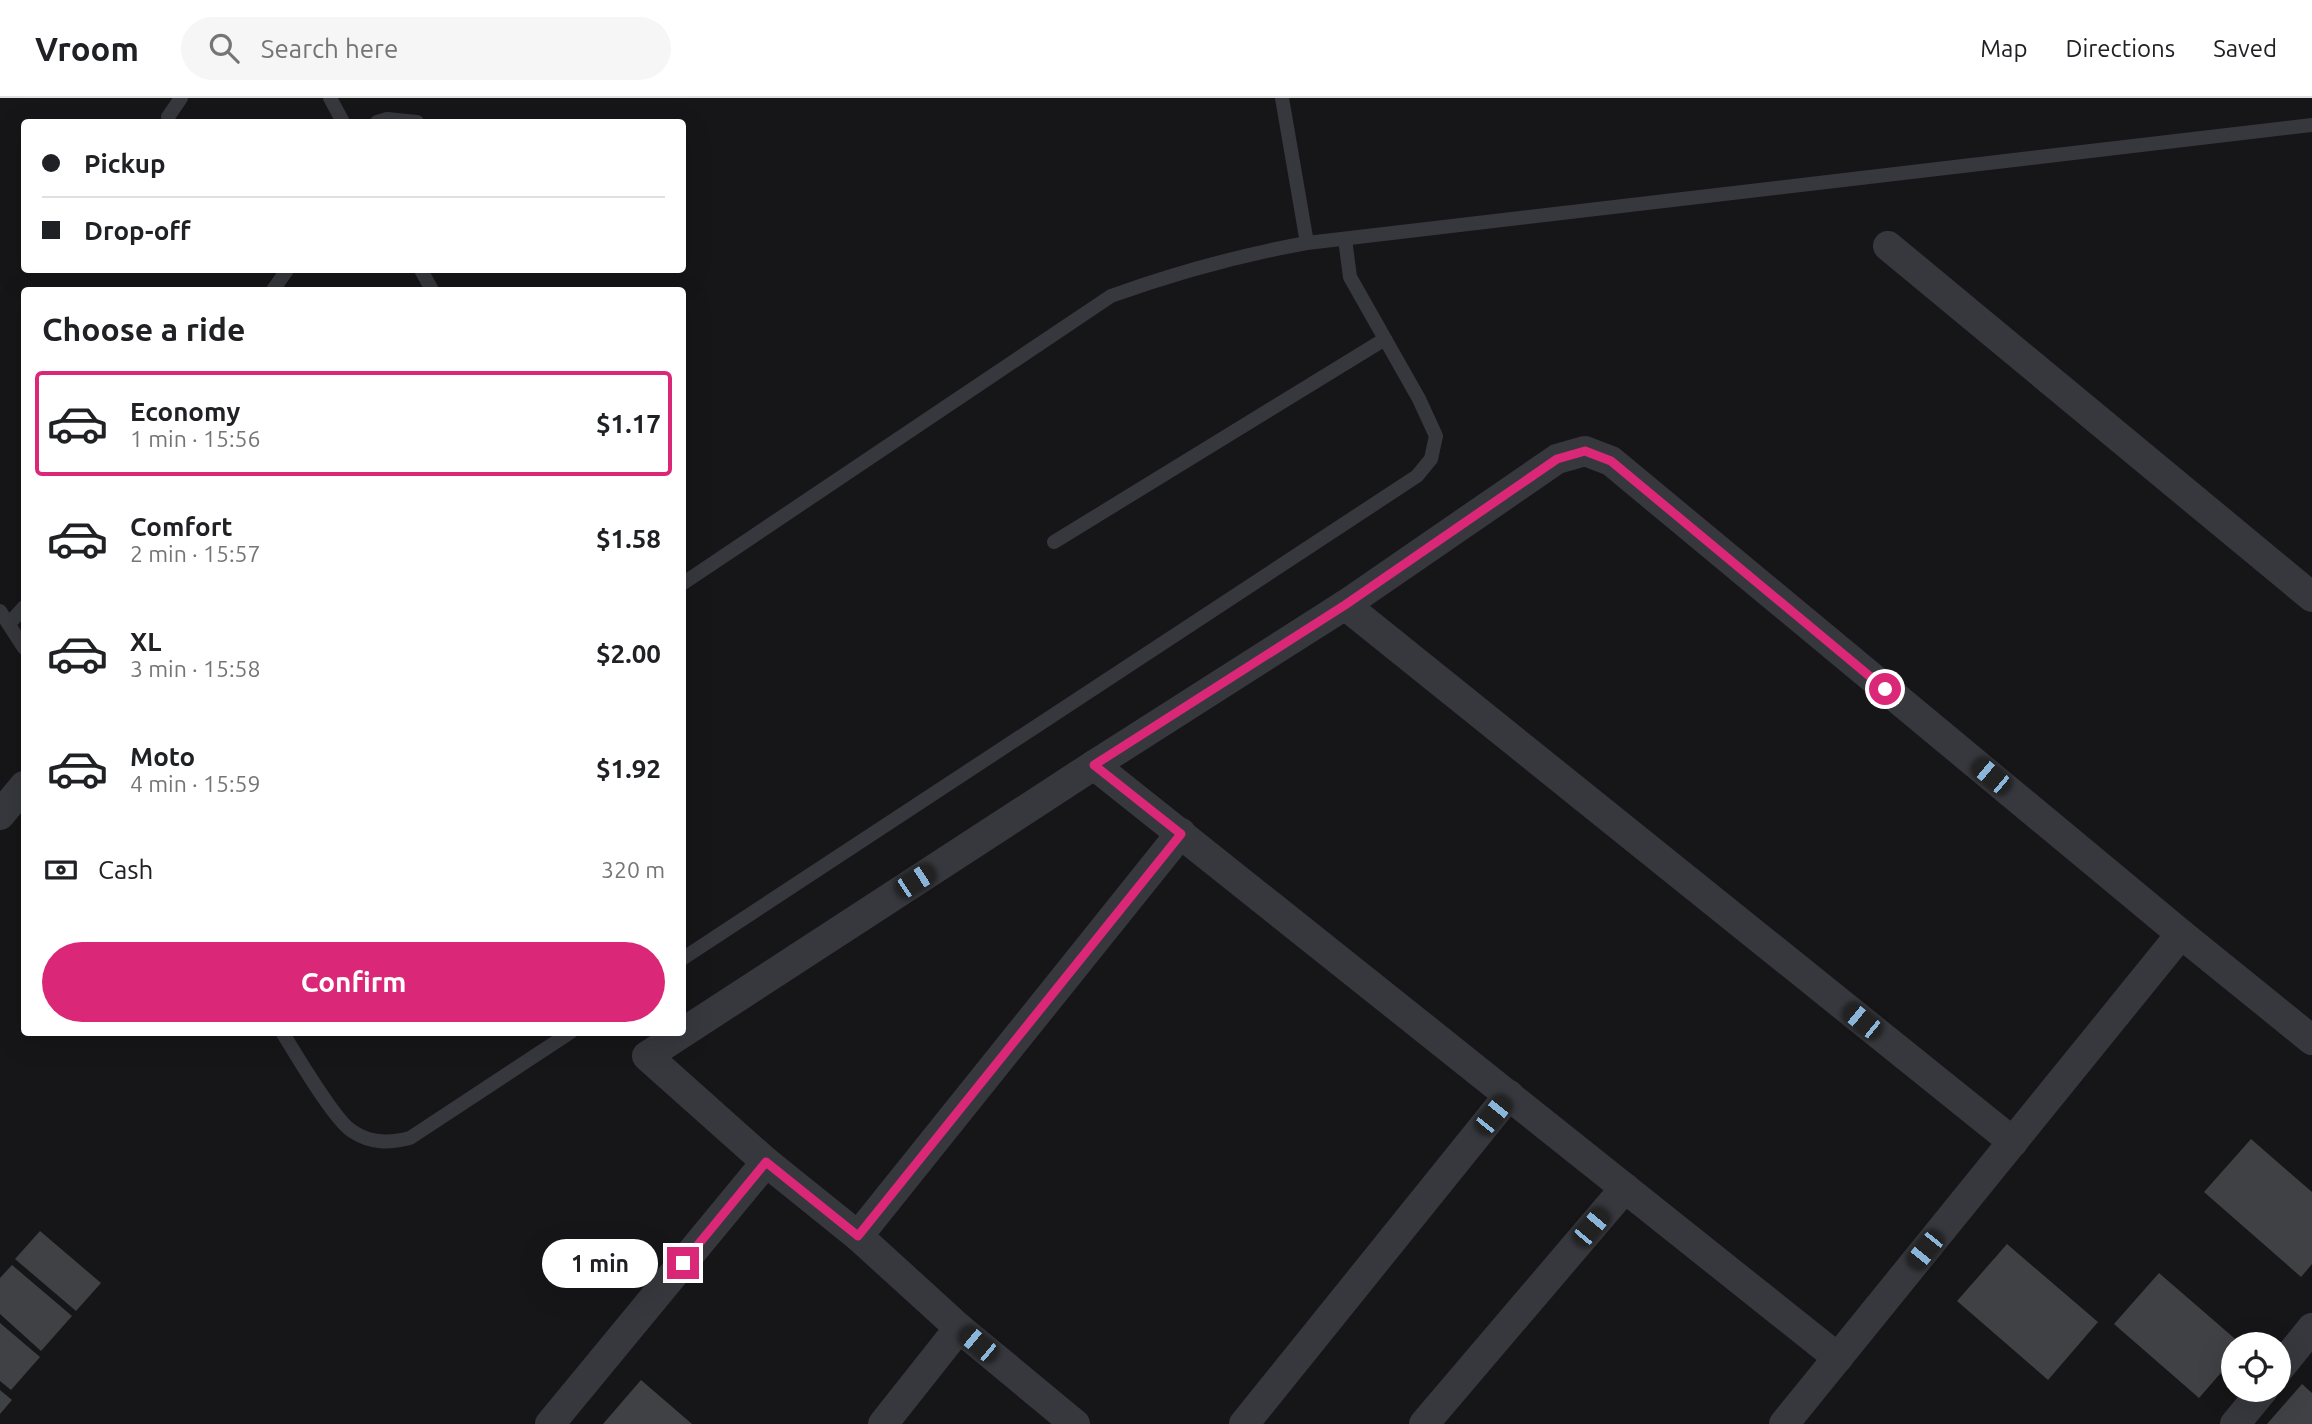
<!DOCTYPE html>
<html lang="en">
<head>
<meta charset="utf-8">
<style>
	:root { --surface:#fff; --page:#f6f6f6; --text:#202124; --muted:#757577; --line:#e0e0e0; --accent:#db2777 }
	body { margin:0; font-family:Ubuntu,sans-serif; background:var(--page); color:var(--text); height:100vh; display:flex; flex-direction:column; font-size:26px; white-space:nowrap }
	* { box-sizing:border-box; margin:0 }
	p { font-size:23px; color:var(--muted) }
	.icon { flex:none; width:38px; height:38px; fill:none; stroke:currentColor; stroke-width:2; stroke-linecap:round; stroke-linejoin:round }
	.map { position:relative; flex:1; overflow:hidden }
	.details { position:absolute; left:21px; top:189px; width:665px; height:749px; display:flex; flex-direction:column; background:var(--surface); border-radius:7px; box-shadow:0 7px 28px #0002 }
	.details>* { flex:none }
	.top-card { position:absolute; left:21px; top:21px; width:665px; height:154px; border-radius:7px; box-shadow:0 7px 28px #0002; display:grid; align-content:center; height:154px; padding:0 21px; background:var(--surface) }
	.fabs { position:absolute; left:2221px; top:1234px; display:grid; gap:14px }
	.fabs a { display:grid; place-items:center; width:70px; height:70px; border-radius:50%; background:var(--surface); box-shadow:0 7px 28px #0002; font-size:35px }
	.end { position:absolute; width:32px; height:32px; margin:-16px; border:9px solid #db2777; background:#fff; box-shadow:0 0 0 4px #fff }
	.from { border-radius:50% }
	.bubble { position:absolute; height:49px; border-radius:24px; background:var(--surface); box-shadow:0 7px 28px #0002; font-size:23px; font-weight:700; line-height:49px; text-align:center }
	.car { position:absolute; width:21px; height:42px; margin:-21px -10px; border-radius:9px; box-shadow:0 0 5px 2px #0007; background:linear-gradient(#222 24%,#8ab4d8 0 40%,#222 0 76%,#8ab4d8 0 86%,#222 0) }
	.top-card b { display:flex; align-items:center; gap:24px; height:66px; font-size:26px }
	.top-card b+b { border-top:2px solid var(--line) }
	.top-card i { width:18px; height:18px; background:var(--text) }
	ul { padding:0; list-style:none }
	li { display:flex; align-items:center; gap:21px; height:105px; margin:0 14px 10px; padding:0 7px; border:4px solid transparent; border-radius:7px }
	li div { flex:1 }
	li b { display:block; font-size:26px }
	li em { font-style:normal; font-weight:700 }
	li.current { border-color:var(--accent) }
	li>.icon { width:63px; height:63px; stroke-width:1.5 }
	h2 { padding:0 21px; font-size:32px; line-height:84px }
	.pay { display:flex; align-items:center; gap:18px; height:77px; padding:0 21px; font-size:26px }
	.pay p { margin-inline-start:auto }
	.primary-button { display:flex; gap:14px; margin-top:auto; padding:14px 21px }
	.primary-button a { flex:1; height:80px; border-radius:42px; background:var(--accent); color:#fff; font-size:28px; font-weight:700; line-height:80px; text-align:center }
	header { display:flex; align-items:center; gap:42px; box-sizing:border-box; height:98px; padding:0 35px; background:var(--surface); border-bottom:2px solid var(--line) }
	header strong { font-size:33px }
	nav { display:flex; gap:38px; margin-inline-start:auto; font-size:24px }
	.search { width:490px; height:63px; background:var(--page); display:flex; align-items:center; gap:18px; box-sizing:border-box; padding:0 24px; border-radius:38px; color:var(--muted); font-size:26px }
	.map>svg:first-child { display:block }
</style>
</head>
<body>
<header>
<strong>Vroom</strong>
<div class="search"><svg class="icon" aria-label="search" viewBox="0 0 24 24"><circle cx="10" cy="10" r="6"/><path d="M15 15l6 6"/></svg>Search here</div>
<nav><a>Map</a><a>Directions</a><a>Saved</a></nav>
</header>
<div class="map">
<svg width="2312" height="1326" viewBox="0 0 2312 1326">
	<rect width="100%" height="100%" fill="#161618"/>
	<g fill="#404145">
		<polygon points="2251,1041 2312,1094 2312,1166 2301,1179 2204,1094"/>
		<polygon points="40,1133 101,1185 76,1213 15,1161"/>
		<polygon points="2007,1146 2098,1224 2048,1282 1957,1203"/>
		<polygon points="12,1167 72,1218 41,1253 0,1216 0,1180"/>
		<polygon points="2159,1175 2241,1246 2233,1246 2233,1261 2199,1300 2114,1226"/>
		<polygon points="0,1225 40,1259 11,1292 0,1283"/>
		<polygon points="641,1282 692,1326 603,1326"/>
		<polygon points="2302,1286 2312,1295 2312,1326 2267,1326"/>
		<polygon points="0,1292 12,1302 0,1316"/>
	</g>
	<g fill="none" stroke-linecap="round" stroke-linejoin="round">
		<g stroke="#37383d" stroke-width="14">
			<polyline points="330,0 343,24"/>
			<polyline points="1282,0 1307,145"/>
			<polyline points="168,19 181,0"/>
			<polyline points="377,24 387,21 417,24"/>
			<polyline points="421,172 432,192"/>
			<polyline points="273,192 287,172"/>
			<polyline points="1054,444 1385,241"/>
			<path d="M682,486L1111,198C1175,175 1240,157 1307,145L2312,27"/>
			<polyline points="0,513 24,550"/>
			<polyline points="9,526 24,509"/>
			<polyline points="682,861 1417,378 1431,361 1436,338 1419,301 1350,179 1345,141"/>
			<path d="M282,934C296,956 334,1022 352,1033C371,1046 390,1045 410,1040L571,934"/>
		</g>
		<g stroke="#37383d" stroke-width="30">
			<polyline points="1888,148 2312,499"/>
			<polyline points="1345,507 2013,1044"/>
			<polyline points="1094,667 1838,1260"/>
			<polyline points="0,717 24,688"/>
			<polyline points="858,1138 1181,735"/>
			<polyline points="2278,1272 2312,1230"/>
			<polyline points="550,1326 766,1064"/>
			<polyline points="883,1326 959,1230"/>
			<polyline points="1075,1326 959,1230 858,1138 766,1064 647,958 1094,667 1345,507 1557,361 1585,353 1611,363 2181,836 2312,942"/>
			<polyline points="1244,1326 1509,997"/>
			<polyline points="1424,1326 1625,1090"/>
			<polyline points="1784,1326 2181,836"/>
			<polyline points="2235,1326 2263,1292"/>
		</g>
	</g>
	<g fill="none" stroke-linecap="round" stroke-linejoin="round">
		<polyline stroke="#db2777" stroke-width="9" points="683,1165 766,1064 858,1138 1181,736 1094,667 1345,507 1557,361 1585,353 1611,363 1885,591"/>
	</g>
</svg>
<div class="fabs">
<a><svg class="icon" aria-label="locate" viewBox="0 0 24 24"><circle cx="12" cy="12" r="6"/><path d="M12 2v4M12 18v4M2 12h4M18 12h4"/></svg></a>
</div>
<i class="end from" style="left:1885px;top:591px"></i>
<i class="end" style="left:683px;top:1165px"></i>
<div class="bubble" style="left:542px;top:1141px;width:116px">1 min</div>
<i class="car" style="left:1991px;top:678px;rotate:310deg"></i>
<i class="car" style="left:915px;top:783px;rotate:57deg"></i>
<i class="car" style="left:1862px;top:923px;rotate:309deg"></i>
<i class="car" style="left:1493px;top:1017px;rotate:39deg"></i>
<i class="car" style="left:1591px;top:1129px;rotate:40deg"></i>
<i class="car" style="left:1925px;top:1152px;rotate:219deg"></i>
<i class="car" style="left:978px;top:1246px;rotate:310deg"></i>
<div class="top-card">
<b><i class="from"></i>Pickup</b>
<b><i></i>Drop-off</b>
</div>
<section class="details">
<h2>Choose a ride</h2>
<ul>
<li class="current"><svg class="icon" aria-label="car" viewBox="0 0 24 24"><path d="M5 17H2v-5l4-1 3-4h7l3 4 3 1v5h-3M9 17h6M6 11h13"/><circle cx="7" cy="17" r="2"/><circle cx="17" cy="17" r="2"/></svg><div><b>Economy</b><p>1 min · 15:56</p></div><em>$1.17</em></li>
<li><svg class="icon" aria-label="car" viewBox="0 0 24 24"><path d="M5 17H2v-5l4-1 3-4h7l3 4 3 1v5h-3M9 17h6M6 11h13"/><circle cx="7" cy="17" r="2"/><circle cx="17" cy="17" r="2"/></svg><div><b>Comfort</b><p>2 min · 15:57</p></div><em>$1.58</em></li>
<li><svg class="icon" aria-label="car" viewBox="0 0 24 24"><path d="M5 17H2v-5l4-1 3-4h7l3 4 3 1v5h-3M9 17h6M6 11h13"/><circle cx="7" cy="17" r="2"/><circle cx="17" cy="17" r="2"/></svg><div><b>XL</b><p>3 min · 15:58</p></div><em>$2.00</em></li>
<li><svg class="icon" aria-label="car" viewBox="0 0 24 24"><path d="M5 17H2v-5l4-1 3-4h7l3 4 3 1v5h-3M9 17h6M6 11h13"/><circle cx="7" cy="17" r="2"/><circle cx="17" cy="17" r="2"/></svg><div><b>Moto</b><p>4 min · 15:59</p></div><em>$1.92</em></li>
</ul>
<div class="pay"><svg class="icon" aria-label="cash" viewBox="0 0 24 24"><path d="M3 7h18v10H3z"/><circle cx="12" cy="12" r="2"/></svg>Cash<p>320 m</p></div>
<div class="primary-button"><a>Confirm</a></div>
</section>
</div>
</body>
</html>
